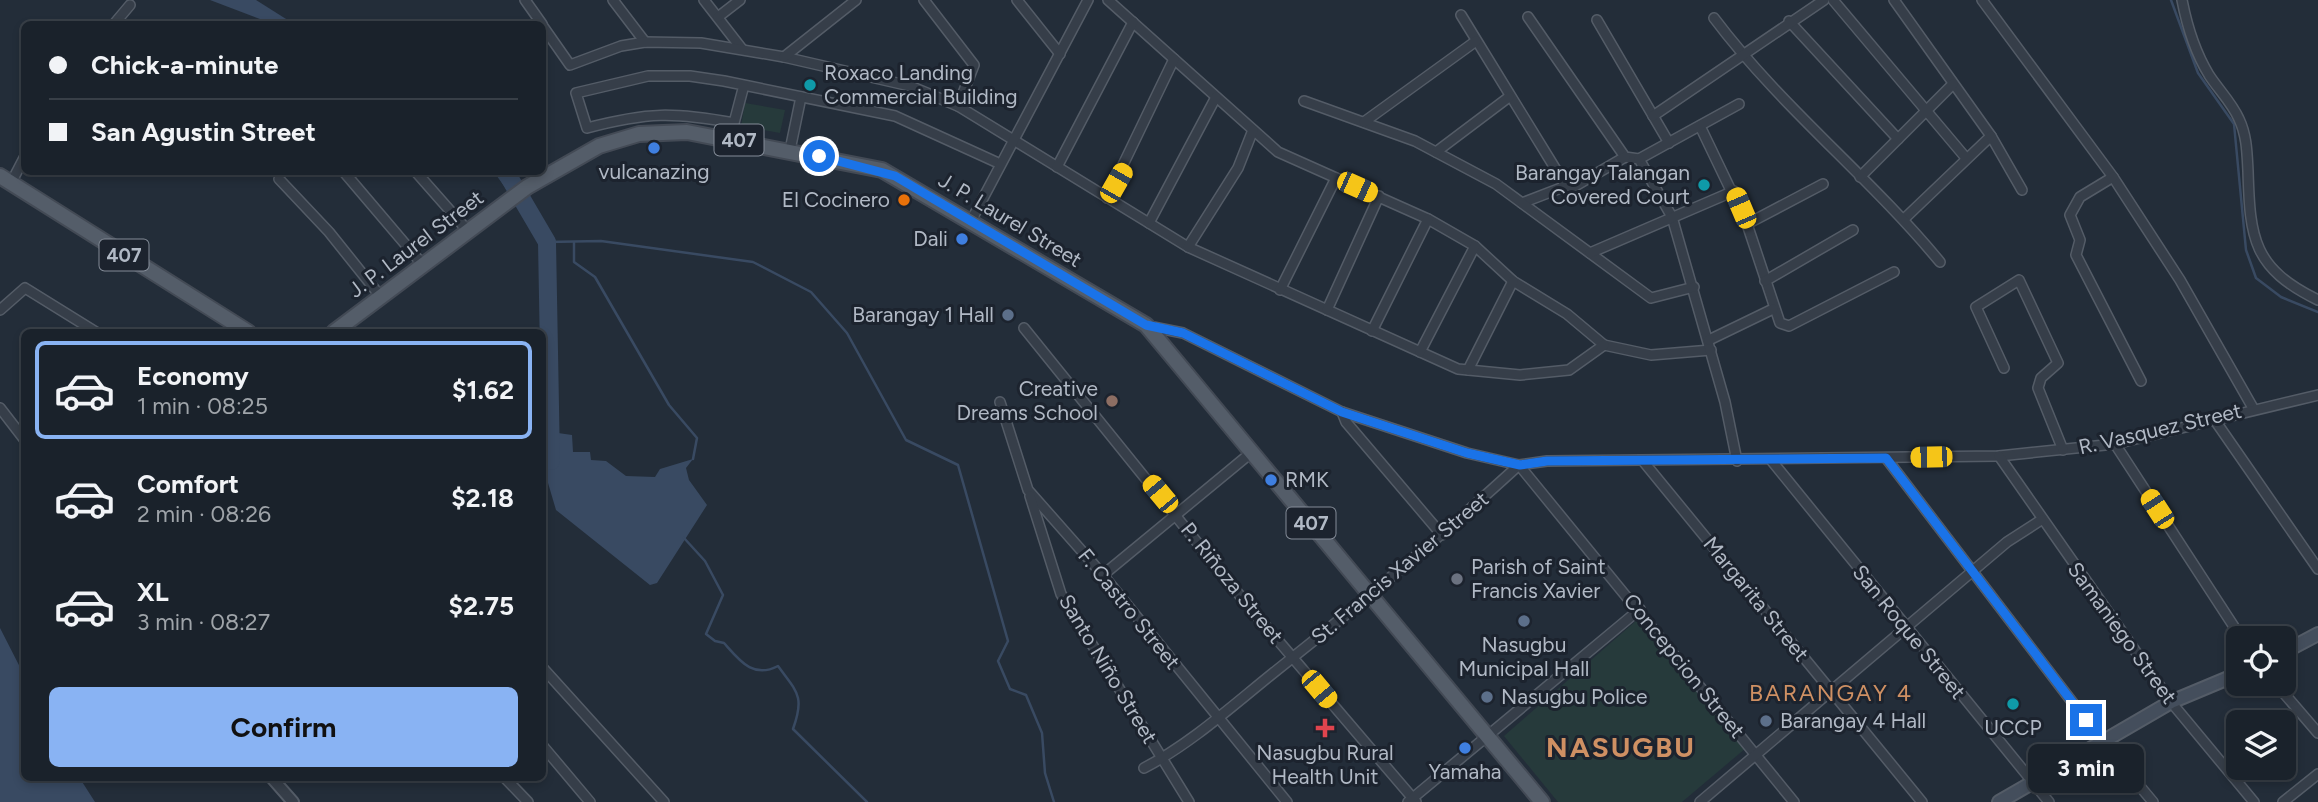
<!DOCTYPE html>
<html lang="en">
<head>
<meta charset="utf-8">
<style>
	:root { --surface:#1a222b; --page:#232a33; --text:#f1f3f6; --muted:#9fa4a9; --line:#383f47; --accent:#89b3f3 }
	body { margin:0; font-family:Figtree,sans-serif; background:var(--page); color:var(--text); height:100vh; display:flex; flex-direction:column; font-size:26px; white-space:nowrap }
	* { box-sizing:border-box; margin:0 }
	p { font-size:23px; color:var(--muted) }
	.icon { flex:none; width:38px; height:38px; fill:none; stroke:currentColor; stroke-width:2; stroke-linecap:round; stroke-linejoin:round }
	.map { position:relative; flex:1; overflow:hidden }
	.drawer { position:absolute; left:21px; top:329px; width:525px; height:452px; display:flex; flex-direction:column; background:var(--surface); border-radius:10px; box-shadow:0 4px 10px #0003,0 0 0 2px var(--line) }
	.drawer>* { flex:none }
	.guide { position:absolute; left:21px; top:21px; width:525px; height:154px; border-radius:10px; box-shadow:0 4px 10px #0003,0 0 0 2px var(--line); display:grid; align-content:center; height:154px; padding:0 28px; background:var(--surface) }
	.fabs { position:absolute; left:2226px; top:626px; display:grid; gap:14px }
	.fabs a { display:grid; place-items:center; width:70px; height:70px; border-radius:10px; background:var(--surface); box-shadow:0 4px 10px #0003,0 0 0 2px var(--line); font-size:35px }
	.end { position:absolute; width:32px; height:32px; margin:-16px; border:9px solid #1a73e8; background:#fff; box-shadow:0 0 0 4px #fff }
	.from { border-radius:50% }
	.bubble { position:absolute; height:49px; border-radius:10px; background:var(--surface); box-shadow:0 4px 10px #0003,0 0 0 2px var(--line); font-size:23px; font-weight:700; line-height:49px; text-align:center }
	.car { position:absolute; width:21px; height:42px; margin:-21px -10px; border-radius:9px; box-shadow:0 0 5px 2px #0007; background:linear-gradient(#f5c518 24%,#345 0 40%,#f5c518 0 76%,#345 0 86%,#f5c518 0) }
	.guide b { display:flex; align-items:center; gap:24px; height:66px; font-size:26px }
	.guide b+b { border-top:2px solid var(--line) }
	.guide i { width:18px; height:18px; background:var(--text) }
	ul { padding:12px 0 0; list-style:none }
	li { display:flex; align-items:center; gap:21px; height:98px; margin:0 14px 10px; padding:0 14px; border:4px solid transparent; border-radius:10px }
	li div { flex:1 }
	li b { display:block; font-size:26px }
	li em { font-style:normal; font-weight:700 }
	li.selected { border-color:var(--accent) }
	li>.icon { width:63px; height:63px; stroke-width:1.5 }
	.button { display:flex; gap:14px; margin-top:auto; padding:14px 28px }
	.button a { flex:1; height:80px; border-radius:10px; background:var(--accent); color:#111; font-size:28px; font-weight:700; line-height:80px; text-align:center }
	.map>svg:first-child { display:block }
</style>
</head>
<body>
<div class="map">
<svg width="2318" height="802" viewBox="0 0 2318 802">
	<rect width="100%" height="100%" fill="#232d39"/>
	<g fill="#263a3b">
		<polygon points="745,103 785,110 780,133 741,126"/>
		<polygon points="1637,620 1746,748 1682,802 1558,802 1504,736"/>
	</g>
	<g fill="#394a62">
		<polygon points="210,0 256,0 294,24 273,24"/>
		<polygon points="494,172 512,172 544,224 541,237"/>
		<polygon points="558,433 572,435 573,452 590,452 591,460 606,461 626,476 655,477 660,469 693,459 686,468 689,480 707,505 657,583 650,585 556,510 543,466 542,443"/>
		<polygon points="0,628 24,675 24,777 79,777 95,802 0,802"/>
	</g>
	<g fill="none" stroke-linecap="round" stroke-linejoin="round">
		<g stroke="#394a62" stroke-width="2.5">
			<polyline points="2171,0 2198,73 2234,124 2246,250 2256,278 2281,297 2318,312"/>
			<polyline points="547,242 601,241 753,262 811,292 847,333 906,440 958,465 1008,641 998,661 1010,689 1026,695 1042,733 1045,773 1054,802"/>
			<polyline points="574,242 574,262 595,277 669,405 697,438 693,459"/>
			<path d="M684,538L705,561L723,595L706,634L715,641L724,643C740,661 753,679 778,666C797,692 805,696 793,729L867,802"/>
		</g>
		<polyline stroke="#394a62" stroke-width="18" points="506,172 547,242 551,461"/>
		<defs>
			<g id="minor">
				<polyline points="525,0 542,24"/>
				<polyline points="613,0 645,42"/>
				<polyline points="704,0 742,49"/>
				<polyline points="924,0 974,65 958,106"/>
				<polyline points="1017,0 1060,54"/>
				<polyline points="1108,0 1278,152 1428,219 1475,246 1513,281 1567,314 1604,345 1651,355 1711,350"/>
				<polyline points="1833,0 1966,158"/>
				<polyline points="1894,0 1991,136 1904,219"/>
				<polyline points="1982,0 2113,177 2180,280 2253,408"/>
				<path d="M2182,0C2187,26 2195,52 2209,75C2218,89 2232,103 2239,119C2247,136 2247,153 2248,171C2250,239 2253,268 2318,300"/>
				<polyline points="1461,15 1566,186 1522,203"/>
				<polyline points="718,17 740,0"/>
				<polyline points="1528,17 1625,157 1639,159 1672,217 1725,402 1737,461"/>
				<path d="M1714,18C1781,107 1869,176 1940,262"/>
				<polyline points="1597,20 1669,143"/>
				<polyline points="1789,21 1898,139"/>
				<polyline points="114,24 130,5"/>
				<polyline points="542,25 570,65 621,46 645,42 701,43 784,57 910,86 958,106 1188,247 1458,369 1520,375 1569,370 1604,345"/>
				<polyline points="784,57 856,0"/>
				<path d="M744,85L734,123C673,112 648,112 587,128L576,93L648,76H690L724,81L895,116L996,162"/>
				<polyline points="1304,101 1415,141 1496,184 1651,298 1694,287"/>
				<polyline points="1653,116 1824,0"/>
				<polyline points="1364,122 1476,41"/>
				<polyline points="1700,126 1747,224 1780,323 1789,326 1894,272"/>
				<polyline points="1991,136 2022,190"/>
				<polyline points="790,150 801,97"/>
				<polyline points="1436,152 1509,97"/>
				<polyline points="1639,159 1739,104"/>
				<polyline points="1057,167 1133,22"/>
				<polyline points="344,172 423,265"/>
				<polyline points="416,172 468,231"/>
				<polyline points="1860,177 1953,84"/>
				<polyline points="2113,177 2080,197 2070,215 2080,240 2076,255 2141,381"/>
				<polyline points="279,179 329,232 381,297"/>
				<polyline points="11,183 24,158"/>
				<polyline points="1566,186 1575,186 1625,157"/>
				<polyline points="1107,198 1174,59"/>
				<polyline points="971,221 1088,0"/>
				<polyline points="1149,223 1216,97"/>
				<polyline points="1747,224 1823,184"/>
				<polyline points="1188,247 1238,168 1253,130"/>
				<polyline points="1590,253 1734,191"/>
				<polyline points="1765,281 1853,230"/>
				<polyline points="1280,290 1336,178"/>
				<polyline points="0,310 25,288 96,332"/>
				<polyline points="1327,310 1379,196"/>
				<polyline points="1148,326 1183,333 1342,412 1467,453 1519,465 1547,461 1999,456 2115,444 2318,395"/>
				<polyline points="1024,328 1246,603 1416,802"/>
				<polyline points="1372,331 1428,219"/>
				<polyline points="1709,340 1773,309"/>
				<polyline points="1420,352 1475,246"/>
				<polyline points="2004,368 1976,307 2019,280 2058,363 2041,378 2038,388 2063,450"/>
				<polyline points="1468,370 1513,281"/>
				<polyline points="1000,402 1028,490 1103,575 1287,802"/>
				<polyline points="0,408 24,439"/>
				<polyline points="1342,412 1346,422 1442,535"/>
				<polyline points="2214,419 2318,569"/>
				<polyline points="2115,444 2242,639"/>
				<polyline points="1999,456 2171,702 2254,802"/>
				<polyline points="1886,458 2102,741 2153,802"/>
				<polyline points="1771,460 2049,802"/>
				<polyline points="1643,461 1922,802"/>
				<polyline points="1030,496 1061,594 1189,802"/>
				<polyline points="1103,575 1252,452"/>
				<polyline points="542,667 664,802"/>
				<polyline points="2276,684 2318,733"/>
				<polyline points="542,745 590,802"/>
				<path d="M1144,768C1190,744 1231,707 1272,674C1357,607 1439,538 1519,465L1794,802"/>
				<polyline points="504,777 528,802"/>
				<polyline points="1408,802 1640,609"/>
				<polyline points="1700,802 2007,542 2041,520"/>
				<polyline points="2283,802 2318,774"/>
			</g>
			<polyline id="tertiary" points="271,777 293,802"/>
			<g id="secondary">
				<polyline points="2284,652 2318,634"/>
				<polyline points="1999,802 2171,702 2238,674"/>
			</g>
			<g id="primary">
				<polyline points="0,176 248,332"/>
				<polyline points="334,332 527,187 599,146 639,134 687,132 882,170 1146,325 1542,802"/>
			</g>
		</defs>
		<use href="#minor" stroke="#545c67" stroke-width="12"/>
		<use href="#tertiary" stroke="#545c67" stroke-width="14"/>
		<use href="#secondary" stroke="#545c67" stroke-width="16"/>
		<use href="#primary" stroke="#434a55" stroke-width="18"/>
		<use href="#minor" stroke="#363e49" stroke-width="9"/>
		<use href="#tertiary" stroke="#363e49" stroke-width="10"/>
		<use href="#secondary" stroke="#444e5c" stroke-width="12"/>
		<use href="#primary" stroke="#545d69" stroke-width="14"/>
	</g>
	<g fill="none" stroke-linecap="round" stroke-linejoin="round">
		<polyline stroke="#1a73e8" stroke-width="9" points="819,156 895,176 1146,325 1183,333 1342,412 1467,453 1520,465 1547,461 1886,458 2086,720"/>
	</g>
	<g fill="#0f9aa8" stroke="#1c232e" stroke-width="2.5">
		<circle cx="810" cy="85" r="7"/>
		<circle cx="1704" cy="185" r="7"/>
		<circle cx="2013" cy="704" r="7"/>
	</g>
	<g fill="#3f7fe0" stroke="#1c232e" stroke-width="2.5">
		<circle cx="654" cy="148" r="7"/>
		<circle cx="962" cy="239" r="7"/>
		<circle cx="1271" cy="480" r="7"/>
		<circle cx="1465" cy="748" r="7"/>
	</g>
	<circle fill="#e8710a" stroke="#1c232e" stroke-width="2.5" cx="904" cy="200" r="7"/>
	<g fill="#5c6f8a" stroke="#1c232e" stroke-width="2.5">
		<circle cx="1008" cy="315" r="7"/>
		<circle cx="1524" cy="621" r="7"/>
		<circle cx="1487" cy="697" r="7"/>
		<circle cx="1766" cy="721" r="7"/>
	</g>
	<circle fill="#8d6e63" stroke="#1c232e" stroke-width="2.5" cx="1112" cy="401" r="7"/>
	<circle fill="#6b7280" stroke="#1c232e" stroke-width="2.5" cx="1457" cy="579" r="7"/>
	<path fill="#e0444e" stroke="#1c232e" stroke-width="2.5" d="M1321.5 717.5h7v7h7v7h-7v7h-7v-7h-7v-7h7z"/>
	<g text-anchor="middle" stroke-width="6" stroke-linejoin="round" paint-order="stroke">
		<g fill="#1c232e" stroke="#848c98" stroke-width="2">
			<rect x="714.5" y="124.5" width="49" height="31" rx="5"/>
			<rect x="99.5" y="239.5" width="49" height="31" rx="5"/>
			<rect x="1286.5" y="507.5" width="49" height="31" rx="5"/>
		</g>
		<g font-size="19" font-weight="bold" fill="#b1b9c5">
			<text x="739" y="147">407</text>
			<text x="124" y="262">407</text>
			<text x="1311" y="530">407</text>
		</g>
		<g font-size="21" fill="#b1b9c5" stroke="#1c232e" text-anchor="start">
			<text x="824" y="80">Roxaco Landing<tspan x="824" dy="24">Commercial Building</tspan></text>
			<text x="654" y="179" text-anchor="middle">vulcanazing</text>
			<text x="1690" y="180" text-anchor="end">Barangay Talangan<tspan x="1690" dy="24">Covered Court</tspan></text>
			<text x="890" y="207" text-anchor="end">El Cocinero</text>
			<text x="948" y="246" text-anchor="end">Dali</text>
			<text x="994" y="322" text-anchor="end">Barangay 1 Hall</text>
			<text x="1098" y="396" text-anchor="end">Creative<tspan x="1098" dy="24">Dreams School</tspan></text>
			<text x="1285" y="487">RMK</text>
			<text x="1471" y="574">Parish of Saint<tspan x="1471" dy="24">Francis Xavier</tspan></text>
			<text x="1524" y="652" text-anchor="middle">Nasugbu<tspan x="1524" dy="24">Municipal Hall</tspan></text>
			<text x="1501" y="704">Nasugbu Police</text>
			<text x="1780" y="728">Barangay 4 Hall</text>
			<text x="2013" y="735" text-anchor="middle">UCCP</text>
			<text x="1325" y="760" text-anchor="middle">Nasugbu Rural<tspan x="1325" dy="24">Health Unit</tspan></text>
			<text x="1465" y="779" text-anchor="middle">Yamaha</text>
		</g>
		<g font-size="21" fill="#b1b9c5" stroke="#1c232e">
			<text transform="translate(1010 220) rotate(31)" y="7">J. P. Laurel Street</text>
			<text transform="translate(416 244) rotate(-37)" y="7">J. P. Laurel Street</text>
			<text transform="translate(2160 429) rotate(-13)" y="7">R. Vasquez Street</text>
			<text transform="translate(1400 568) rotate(-40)" y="7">St. Francis Xavier Street</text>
			<text transform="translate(1232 583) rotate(51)" y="7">P. Riñoza Street</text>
			<text transform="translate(1756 599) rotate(51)" y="7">Margarita Street</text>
			<text transform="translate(1129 609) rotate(51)" y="7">F. Castro Street</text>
			<text transform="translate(1909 632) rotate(51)" y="7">San Roque Street</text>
			<text transform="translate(2122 633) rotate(54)" y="7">Samaniego Street</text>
			<text transform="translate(1684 666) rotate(51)" y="7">Concepcion Street</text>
			<text transform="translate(1108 669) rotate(59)" y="7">Santo Niño Street</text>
		</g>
		<g font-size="23" letter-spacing="2" fill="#cf9063" stroke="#1c232e">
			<text x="1831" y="701">BARANGAY 4</text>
		</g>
		<g font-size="28" font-weight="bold" letter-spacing="2" fill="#cf9063" stroke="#1c232e">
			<text x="1621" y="757">NASUGBU</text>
		</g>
	</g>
</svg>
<div class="fabs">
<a><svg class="icon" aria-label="locate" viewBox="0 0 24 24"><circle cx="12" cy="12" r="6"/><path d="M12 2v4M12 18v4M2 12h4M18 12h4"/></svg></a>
<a><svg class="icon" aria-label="layers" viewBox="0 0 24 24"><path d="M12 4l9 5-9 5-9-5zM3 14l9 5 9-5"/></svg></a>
</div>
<i class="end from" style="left:819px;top:156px"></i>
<i class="end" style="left:2086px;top:720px"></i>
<div class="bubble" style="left:2028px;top:744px;width:116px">3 min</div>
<i class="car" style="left:1116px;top:183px;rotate:30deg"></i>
<i class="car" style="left:1357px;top:187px;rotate:114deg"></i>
<i class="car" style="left:1741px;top:208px;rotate:337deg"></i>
<i class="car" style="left:1931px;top:457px;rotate:269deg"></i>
<i class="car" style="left:1160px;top:494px;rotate:320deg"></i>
<i class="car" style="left:2157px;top:509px;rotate:327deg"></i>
<i class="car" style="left:1319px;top:689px;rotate:140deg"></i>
<div class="guide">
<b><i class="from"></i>Chick-a-minute</b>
<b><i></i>San Agustin Street</b>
</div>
<section class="drawer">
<ul>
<li class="selected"><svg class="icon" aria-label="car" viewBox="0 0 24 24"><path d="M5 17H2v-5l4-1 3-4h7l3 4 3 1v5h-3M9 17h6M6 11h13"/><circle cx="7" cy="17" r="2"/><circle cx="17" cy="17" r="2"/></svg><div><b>Economy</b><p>1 min · 08:25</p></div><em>$1.62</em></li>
<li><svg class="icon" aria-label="car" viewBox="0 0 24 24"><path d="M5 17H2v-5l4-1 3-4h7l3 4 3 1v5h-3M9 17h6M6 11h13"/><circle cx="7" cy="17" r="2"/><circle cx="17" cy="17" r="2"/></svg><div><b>Comfort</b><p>2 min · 08:26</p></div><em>$2.18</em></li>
<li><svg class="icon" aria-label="car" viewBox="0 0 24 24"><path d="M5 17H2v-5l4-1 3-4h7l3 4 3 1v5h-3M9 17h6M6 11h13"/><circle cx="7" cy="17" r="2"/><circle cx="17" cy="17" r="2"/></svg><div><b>XL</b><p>3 min · 08:27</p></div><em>$2.75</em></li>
</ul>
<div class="button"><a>Confirm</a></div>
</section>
</div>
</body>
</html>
